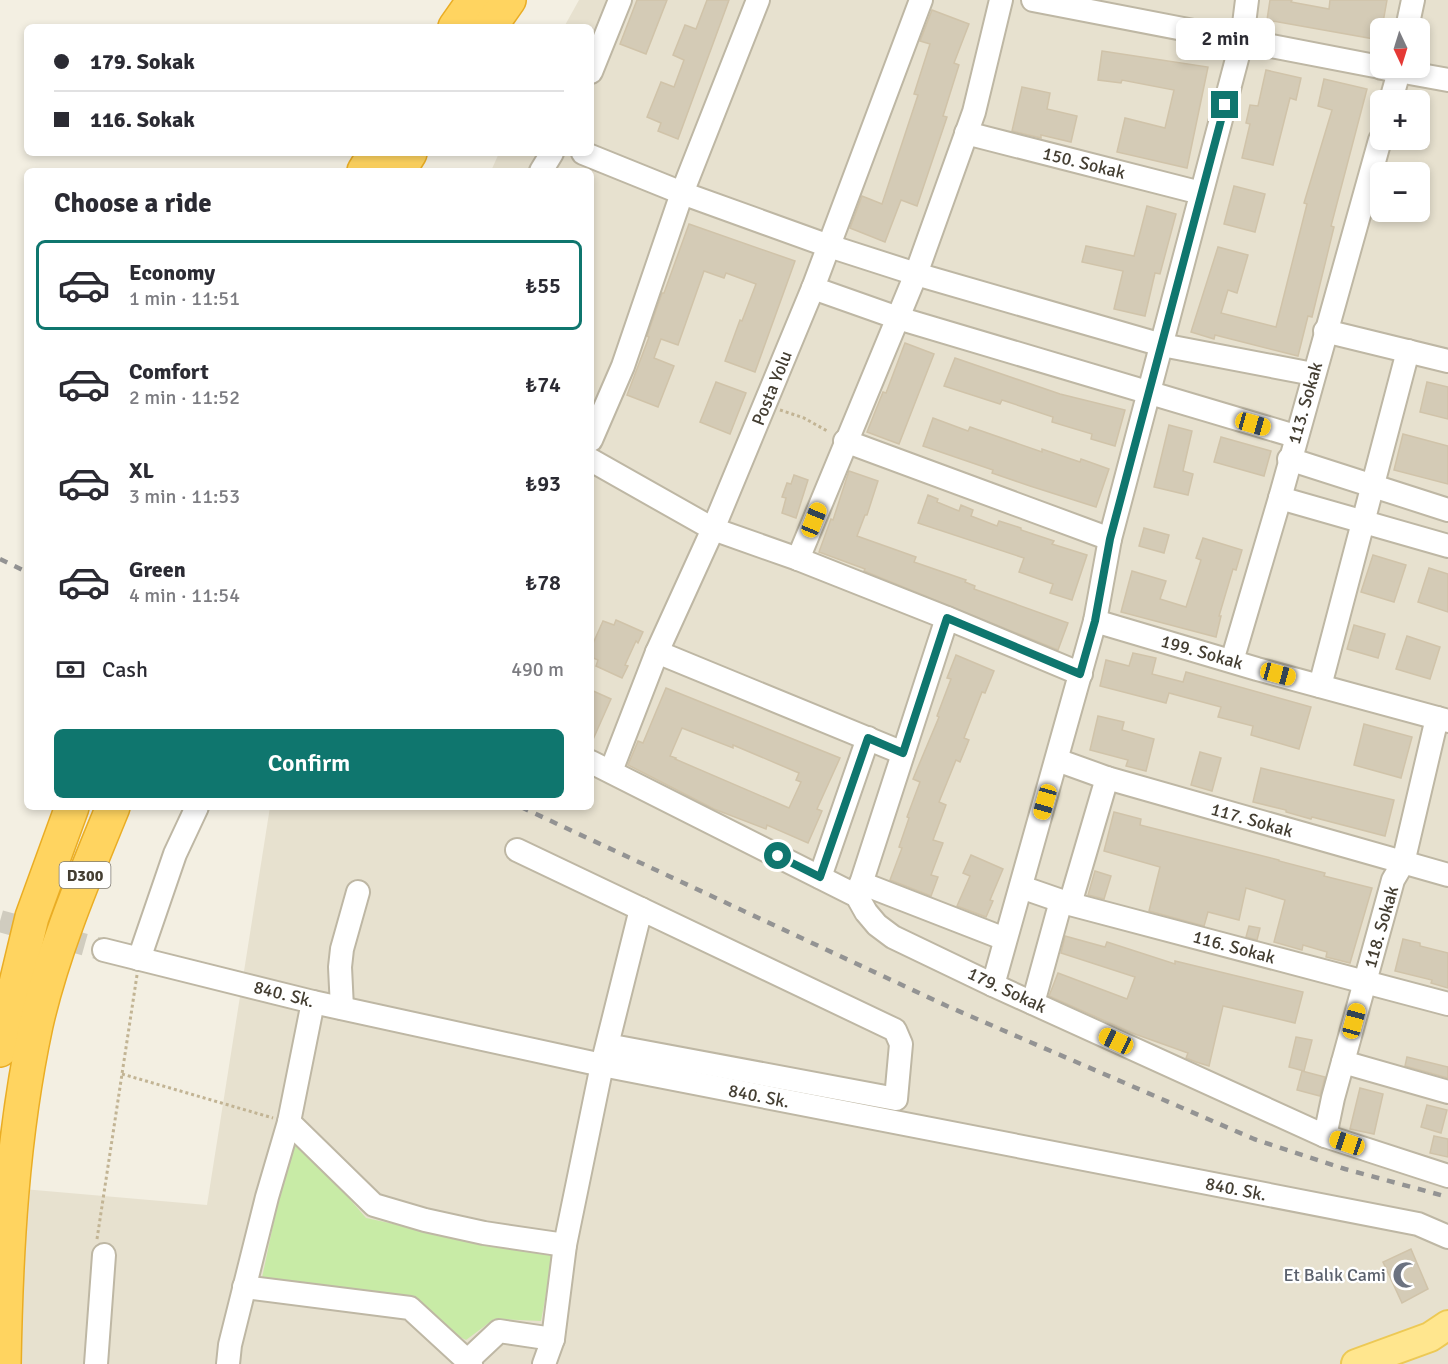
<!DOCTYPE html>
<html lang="en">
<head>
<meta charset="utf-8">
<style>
	:root { --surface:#fff; --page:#f2f2f3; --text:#2b2b33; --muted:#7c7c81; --line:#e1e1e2; --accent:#0f766e }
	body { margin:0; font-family:Signika,sans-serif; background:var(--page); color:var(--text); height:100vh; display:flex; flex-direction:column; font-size:22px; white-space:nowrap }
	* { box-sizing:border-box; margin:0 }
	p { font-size:20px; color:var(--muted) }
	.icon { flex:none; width:33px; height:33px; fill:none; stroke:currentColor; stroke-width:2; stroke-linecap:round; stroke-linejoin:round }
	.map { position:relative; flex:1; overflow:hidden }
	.side { position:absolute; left:24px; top:168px; width:570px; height:642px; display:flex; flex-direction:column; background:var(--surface); border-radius:9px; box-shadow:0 3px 9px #0003 }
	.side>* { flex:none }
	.top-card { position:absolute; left:24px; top:24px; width:570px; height:132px; border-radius:9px; box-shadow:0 3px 9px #0003; display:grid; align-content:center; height:132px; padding:0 30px; background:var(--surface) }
	.needle { width:39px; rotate:176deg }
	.fabs { position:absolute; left:1370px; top:18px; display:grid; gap:12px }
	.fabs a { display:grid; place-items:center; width:60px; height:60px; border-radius:9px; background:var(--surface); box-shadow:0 3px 9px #0003; font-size:30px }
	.end { position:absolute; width:27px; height:27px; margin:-14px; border:8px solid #0f766e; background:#fff; box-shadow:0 0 0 3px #fff }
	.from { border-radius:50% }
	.bubble { position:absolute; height:42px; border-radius:9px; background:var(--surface); box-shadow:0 3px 9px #0003; font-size:20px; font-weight:600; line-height:42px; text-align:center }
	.car { position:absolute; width:18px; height:36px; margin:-18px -9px; border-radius:8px; box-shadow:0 0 4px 2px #0007; background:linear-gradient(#f5c518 24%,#345 0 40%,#f5c518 0 76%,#345 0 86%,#f5c518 0) }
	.top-card b { display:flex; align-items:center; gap:21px; height:57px; font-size:22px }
	.top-card b+b { border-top:2px solid var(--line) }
	.top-card i { width:15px; height:15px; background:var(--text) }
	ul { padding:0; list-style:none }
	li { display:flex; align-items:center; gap:18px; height:90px; margin:0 12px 9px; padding:0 18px; border:3px solid transparent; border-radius:9px }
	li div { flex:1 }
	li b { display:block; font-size:22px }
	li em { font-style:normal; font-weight:600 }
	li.active { border-color:var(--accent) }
	li>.icon { width:54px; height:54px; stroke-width:1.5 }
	h2 { padding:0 30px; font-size:27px; line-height:72px }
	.pay { display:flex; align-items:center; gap:15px; height:66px; padding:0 30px; font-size:22px }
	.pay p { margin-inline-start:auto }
	.action { display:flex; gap:12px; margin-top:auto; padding:12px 30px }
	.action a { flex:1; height:69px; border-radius:9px; background:var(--accent); color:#fff; font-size:24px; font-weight:600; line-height:69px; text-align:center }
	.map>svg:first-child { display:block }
</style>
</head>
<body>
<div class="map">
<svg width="1448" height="1364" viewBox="0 0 1448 1364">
	<rect width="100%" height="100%" fill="#f3efe2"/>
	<path fill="#e7e1cf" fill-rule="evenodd" d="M579,0H1448V1364H0V1187L207,1205L270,807H591V171H491L499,153H591V27H564ZM1380,28H1419V68H1380ZM1380,100H1419V140H1380ZM1380,172H1419V212H1380Z"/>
	<polygon fill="#c8eba6" points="297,1145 304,1146 366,1218 488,1244 554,1252 541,1321 494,1319 466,1340 447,1331 430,1312 413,1298 285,1284 262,1278 289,1149"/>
	<g fill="#d4cbb6" stroke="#d0c3a9" stroke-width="1.5" fill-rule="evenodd">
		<polygon points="637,0 667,0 646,54 620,44"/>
		<polygon points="707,0 729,0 678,139 658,131 661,123 647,117 661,82 674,87 684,60 673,55 685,25 696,29"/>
		<polygon points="1270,0 1292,0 1291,2 1329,9 1330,0 1387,0 1382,28 1380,28 1380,40 1267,20"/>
		<polygon points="932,10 969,24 954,63 959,65 943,116 947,117 917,206 901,200 885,242 850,228 862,196 882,204 918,95 914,94 930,44 920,41"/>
		<polygon points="1102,51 1208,67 1187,168 1117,152 1125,118 1165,128 1174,90 1122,80 1121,83 1098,80"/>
		<polygon points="1266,70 1301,78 1296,100 1290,98 1273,165 1242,158 1250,124 1246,123 1250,105 1258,106"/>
		<polygon points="1324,79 1367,89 1331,226 1334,227 1312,317 1308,316 1298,356 1215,335 1214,339 1191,332 1218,247 1248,255 1237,293 1228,290 1221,313 1276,327 1307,204 1304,203 1332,110 1318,106"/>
		<polygon points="1022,87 1050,93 1047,109 1077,116 1071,142 1041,135 1041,138 1012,131"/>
		<polygon points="1234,186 1265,194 1255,232 1224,224"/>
		<polygon points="1147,206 1176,214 1160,274 1155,273 1145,316 1114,309 1123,271 1082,262 1086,246 1134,256"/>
		<polygon points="689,224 795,261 755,372 725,361 740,320 742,321 756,284 726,273 724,278 704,271 678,345 661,339 654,358 674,366 658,407 627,395 649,337 647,336 662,293 664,293"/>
		<polygon points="905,343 934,354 899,444 867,432 883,392 886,393"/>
		<polygon points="955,358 1060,394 1125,410 1115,446 1091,439 1092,434 1052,422 1053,417 1002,400 1000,404 944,386"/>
		<polygon points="716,382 746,393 730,434 700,422"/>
		<polygon points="1427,382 1448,387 1448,419 1420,412"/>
		<polygon points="933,418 968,431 970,427 1042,452 1042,449 1080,462 1081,459 1109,469 1096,507 1030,486 992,473 993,470 923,446"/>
		<polygon points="1169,425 1192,431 1183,471 1193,474 1188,495 1154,487"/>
		<polygon points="1403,434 1448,446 1448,484 1394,470"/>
		<polygon points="1221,437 1271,451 1264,476 1214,462"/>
		<polygon points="849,471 878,481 867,515 865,515 857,536 916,557 914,562 966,580 965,582 975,586 974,589 1068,623 1058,650 864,571 865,569 819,552 831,519 833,520"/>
		<polygon points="794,475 808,480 796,518 782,513 786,498 782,497 787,483 791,484"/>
		<polygon points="928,495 938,499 937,502 959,511 961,505 973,510 971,516 997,526 999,521 1021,528 1021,530 1054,541 1052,544 1087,555 1072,600 1050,593 1053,584 1019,572 1024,558 918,523"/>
		<polygon points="1144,528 1169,535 1164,553 1139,546"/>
		<polygon points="1203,538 1242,550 1236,570 1233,569 1219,616 1221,616 1216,637 1121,612 1132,571 1166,581 1160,599 1186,607 1201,560 1196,558"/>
		<polygon points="1373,555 1406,565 1394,602 1361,592"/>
		<polygon points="1429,568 1448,574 1448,612 1418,602"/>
		<polygon points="616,620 643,632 638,643 636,641 625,665 628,666 622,678 596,666 598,660 591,657 591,648 603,621 614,625"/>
		<polygon points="1354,625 1385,634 1378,658 1347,649"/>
		<polygon points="1407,636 1440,647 1430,679 1396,669"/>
		<polygon points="1133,653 1156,658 1152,674 1183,682 1186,672 1311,707 1299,749 1251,735 1253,726 1218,717 1221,707 1169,693 1166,703 1100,686 1106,660 1129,666"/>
		<polygon points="956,655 994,671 985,693 982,692 964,738 969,740 960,762 956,760 939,802 946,805 933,840 943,843 931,875 938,877 931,896 890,880 902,848 899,847 909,818 907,817 920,782 913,779 939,717 937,716 951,679 947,678"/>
		<path d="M666,688L840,758L817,809L822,811L808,843L767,825L766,829L714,809L628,765L638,741L643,743ZM682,728L733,748V745L799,773L796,780L801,782L789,808L675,759L676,758L670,756Z"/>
		<polygon points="591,690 611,699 591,744"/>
		<polygon points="1098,716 1124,722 1122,730 1154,739 1146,771 1126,766 1128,760 1090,750"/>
		<polygon points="1364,724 1412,737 1401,778 1354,765"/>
		<polygon points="1200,752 1221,758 1212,791 1191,785"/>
		<polygon points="1261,768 1394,800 1385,836 1312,817 1311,819 1286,812 1286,810 1253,802"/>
		<polygon points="1114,812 1141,819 1140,825 1279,860 1279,861 1325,873 1324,876 1372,888 1350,963 1326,957 1327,952 1303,945 1302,950 1274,942 1285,900 1246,888 1239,920 1208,912 1204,926 1149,911 1160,867 1104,851"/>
		<polygon points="971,855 1003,869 990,900 993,901 986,917 957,906 970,876 963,873"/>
		<polygon points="1095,871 1111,876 1104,899 1088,895"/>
		<polygon points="1249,926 1260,928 1257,940 1246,937"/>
		<polygon points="1065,936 1105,947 1107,942 1175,964 1175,961 1303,992 1295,1023 1223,1006 1209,1066 1196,1062 1186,1058 1188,1053 1132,1033 1049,996 1058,973 1127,999 1135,977 1061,953"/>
		<polygon points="1403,939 1420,943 1420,946 1448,953 1448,988 1431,983 1432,980 1395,971"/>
		<polygon points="1296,1037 1312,1040 1304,1071 1289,1067"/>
		<polygon points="1407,1057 1448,1067 1448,1078 1405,1066"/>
		<polygon points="1302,1071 1325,1077 1320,1096 1297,1090"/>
		<polygon points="1360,1088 1383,1094 1374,1134 1350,1129"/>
		<polygon points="1427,1105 1447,1110 1441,1133 1421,1127"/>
		<polygon points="1434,1136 1448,1139 1448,1157 1430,1153"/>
		<polygon points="1411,1249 1428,1289 1402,1303 1383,1262"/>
	</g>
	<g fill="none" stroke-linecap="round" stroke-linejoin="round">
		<polyline stroke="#d0ccbf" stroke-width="22" stroke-dasharray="22 11" stroke-linecap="butt" points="0,921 104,950"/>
		<defs>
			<g id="minor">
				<polyline points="1033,0 1380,67"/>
				<polyline points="1407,28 1413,0"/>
				<polyline points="1382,68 1448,80"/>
				<polyline points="591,72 620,0"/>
				<polyline points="1391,100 1400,68"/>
				<polyline points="966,133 1201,193"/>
				<polyline points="1380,140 1280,498 1448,546"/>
				<polyline points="583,153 682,193 829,246 916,274 1162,345 1313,374"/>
				<polyline points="541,171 552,153"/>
				<polyline points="813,288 898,318 1295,436"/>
				<polyline points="1325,331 1448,361"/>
				<polyline points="591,440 623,366 682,193 758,0"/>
				<polyline points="845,441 1110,539"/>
				<polyline points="1289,459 1448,510"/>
				<polyline points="591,460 713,529 798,559 947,618"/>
				<polyline points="798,559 916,274 974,112 1001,0"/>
				<polyline points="1095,621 1257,669 1448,721"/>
				<polyline points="657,652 903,753"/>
				<polyline points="1232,661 1280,498"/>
				<polyline points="1320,686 1408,351"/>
				<polyline points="1057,760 1107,778 1448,875"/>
				<polyline points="591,762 857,896 866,912 877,925 893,937 993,985 1325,1136 1448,1176"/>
				<polyline points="611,771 657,652 713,529 813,288 921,0"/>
				<polyline points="517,850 641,909"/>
				<polyline points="820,877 868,738"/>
				<polyline points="861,883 1005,939"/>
				<polyline points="1021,887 1070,904 1448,1004"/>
				<polyline points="857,896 947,618 1081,674"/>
				<polyline points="1070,904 1107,778"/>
				<polyline points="104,950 313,1002 602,1065 1418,1224 1448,1237"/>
				<polyline points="139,959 175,854 197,807"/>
				<polyline points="993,985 1095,621 1110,539 1242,40 1247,0"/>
				<polyline points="313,1002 289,1122 374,1205 425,1220 484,1233 565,1245"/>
				<polyline points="1033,1003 1061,901"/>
				<polyline points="342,1008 340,967 342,949 358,892"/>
				<polyline points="1343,1062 1448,1092"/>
				<polyline points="1325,1136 1333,1098 1393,880 1403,863 1437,718"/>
				<polyline points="244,1287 410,1308 471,1364"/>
				<polyline points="467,1361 499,1331 553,1339"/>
				<polyline points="96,1364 104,1255"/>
				<polyline points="228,1364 230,1345 267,1197 289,1122"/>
				<polyline points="544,1364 553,1339 565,1245 602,1065 641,909 895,1030 901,1044 896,1099 607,1045"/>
			</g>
			<polyline id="major" points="1356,1364 1430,1337 1448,1325"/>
			<g id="highway">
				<polyline points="455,27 474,0"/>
				<polyline points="490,27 509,0"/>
				<polyline points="364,171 375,153"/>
				<polyline points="399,171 410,153"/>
				<polyline points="0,1050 32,917 72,807"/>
				<path d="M4,1364C6,1250 12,1137 36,1025C53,950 84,878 113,807"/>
			</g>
		</defs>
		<use href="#minor" stroke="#beb7a4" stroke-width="26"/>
		<use href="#major" stroke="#edc955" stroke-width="32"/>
		<use href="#highway" stroke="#eaad24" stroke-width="36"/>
		<g stroke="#c2b494" stroke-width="3" stroke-dasharray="3 3" stroke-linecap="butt">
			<polyline points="780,410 804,418 829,432"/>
			<polyline points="122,1074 273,1118"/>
			<polyline points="97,1239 137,975"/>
		</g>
		<use href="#minor" stroke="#fff" stroke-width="22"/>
		<use href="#major" stroke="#ffe68e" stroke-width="28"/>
		<use href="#highway" stroke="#ffd460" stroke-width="33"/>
		<g stroke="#939393" stroke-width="4.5" stroke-dasharray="8 8" stroke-linecap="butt">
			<polyline points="0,559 27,572"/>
			<polyline points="521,807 947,1006 1254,1139 1345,1169 1448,1197"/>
		</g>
	</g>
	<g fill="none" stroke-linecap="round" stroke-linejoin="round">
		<polyline stroke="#0f766e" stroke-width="8" points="778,856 820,877 868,738 903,753 947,618 1080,674 1095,621 1110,539 1225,105"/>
	</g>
	<defs>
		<symbol id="mosque-bare" viewBox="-9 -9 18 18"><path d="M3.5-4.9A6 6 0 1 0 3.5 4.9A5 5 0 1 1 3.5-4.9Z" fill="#6b7280" stroke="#fff" stroke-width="2.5" paint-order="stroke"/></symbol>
	</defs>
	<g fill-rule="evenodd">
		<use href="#mosque-bare" x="1387" y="1256" width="38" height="38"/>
	</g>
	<g text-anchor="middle" stroke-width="4.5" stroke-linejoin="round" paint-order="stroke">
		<rect fill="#fff" stroke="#7c7870" stroke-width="1.5" x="59.5" y="862" width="51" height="26" rx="4.5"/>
		<g font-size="16" font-weight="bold" fill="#443e32">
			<text x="85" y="881">D300</text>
		</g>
		<g font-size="18" fill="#443e32" stroke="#fff">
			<text transform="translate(1084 163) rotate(14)" y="6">150. Sokak</text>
			<text transform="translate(772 388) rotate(-68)" y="6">Posta Yolu</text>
			<text transform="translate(1305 403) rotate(-74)" y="6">113. Sokak</text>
			<text transform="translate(1202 652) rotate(16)" y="6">199. Sokak</text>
			<text transform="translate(1252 820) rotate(16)" y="6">117. Sokak</text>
			<text transform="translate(1381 927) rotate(-74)" y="6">118. Sokak</text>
			<text transform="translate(1234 947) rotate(15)" y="6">116. Sokak</text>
			<text transform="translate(1007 990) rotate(25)" y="6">179. Sokak</text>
			<text transform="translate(284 994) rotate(14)" y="6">840. Sk.</text>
			<text transform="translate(759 1096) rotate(11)" y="6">840. Sk.</text>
			<text transform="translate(1236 1189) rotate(11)" y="6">840. Sk.</text>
		</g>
		<g font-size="18" fill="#5b616d" stroke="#fff" text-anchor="end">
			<text x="1386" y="1281">Et Balık Cami</text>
		</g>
	</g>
</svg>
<div class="fabs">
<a><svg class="needle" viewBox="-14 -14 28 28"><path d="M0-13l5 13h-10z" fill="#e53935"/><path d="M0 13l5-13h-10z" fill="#7c7c81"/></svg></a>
<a>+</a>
<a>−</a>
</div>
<i class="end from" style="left:778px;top:856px"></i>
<i class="end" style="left:1225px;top:105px"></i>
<div class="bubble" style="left:1176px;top:18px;width:99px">2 min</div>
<i class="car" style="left:1253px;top:424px;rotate:106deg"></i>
<i class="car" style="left:814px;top:520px;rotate:22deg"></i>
<i class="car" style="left:1278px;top:674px;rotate:105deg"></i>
<i class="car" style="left:1045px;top:802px;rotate:196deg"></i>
<i class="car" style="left:1354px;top:1021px;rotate:15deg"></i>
<i class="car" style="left:1116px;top:1041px;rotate:295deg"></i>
<i class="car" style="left:1347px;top:1143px;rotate:289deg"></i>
<div class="top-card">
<b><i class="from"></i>179. Sokak</b>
<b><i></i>116. Sokak</b>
</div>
<section class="side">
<h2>Choose a ride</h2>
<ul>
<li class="active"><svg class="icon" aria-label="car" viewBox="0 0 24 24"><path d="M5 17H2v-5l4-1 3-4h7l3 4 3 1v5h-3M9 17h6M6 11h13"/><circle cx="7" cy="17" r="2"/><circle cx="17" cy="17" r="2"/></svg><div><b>Economy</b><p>1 min · 11:51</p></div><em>₺55</em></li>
<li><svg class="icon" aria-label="car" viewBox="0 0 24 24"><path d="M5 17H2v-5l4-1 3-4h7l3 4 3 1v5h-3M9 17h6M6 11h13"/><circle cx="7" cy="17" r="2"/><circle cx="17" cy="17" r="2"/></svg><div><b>Comfort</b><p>2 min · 11:52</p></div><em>₺74</em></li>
<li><svg class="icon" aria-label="car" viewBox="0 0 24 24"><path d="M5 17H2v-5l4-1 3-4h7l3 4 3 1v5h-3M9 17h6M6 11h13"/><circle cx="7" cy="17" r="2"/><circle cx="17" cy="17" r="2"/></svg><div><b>XL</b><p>3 min · 11:53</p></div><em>₺93</em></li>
<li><svg class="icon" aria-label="car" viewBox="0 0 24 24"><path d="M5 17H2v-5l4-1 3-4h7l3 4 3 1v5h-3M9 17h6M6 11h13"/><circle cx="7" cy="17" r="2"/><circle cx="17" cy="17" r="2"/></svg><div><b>Green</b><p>4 min · 11:54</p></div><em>₺78</em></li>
</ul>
<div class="pay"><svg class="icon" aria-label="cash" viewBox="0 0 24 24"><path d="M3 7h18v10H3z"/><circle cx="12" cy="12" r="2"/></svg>Cash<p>490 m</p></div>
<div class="action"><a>Confirm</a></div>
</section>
</div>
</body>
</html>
